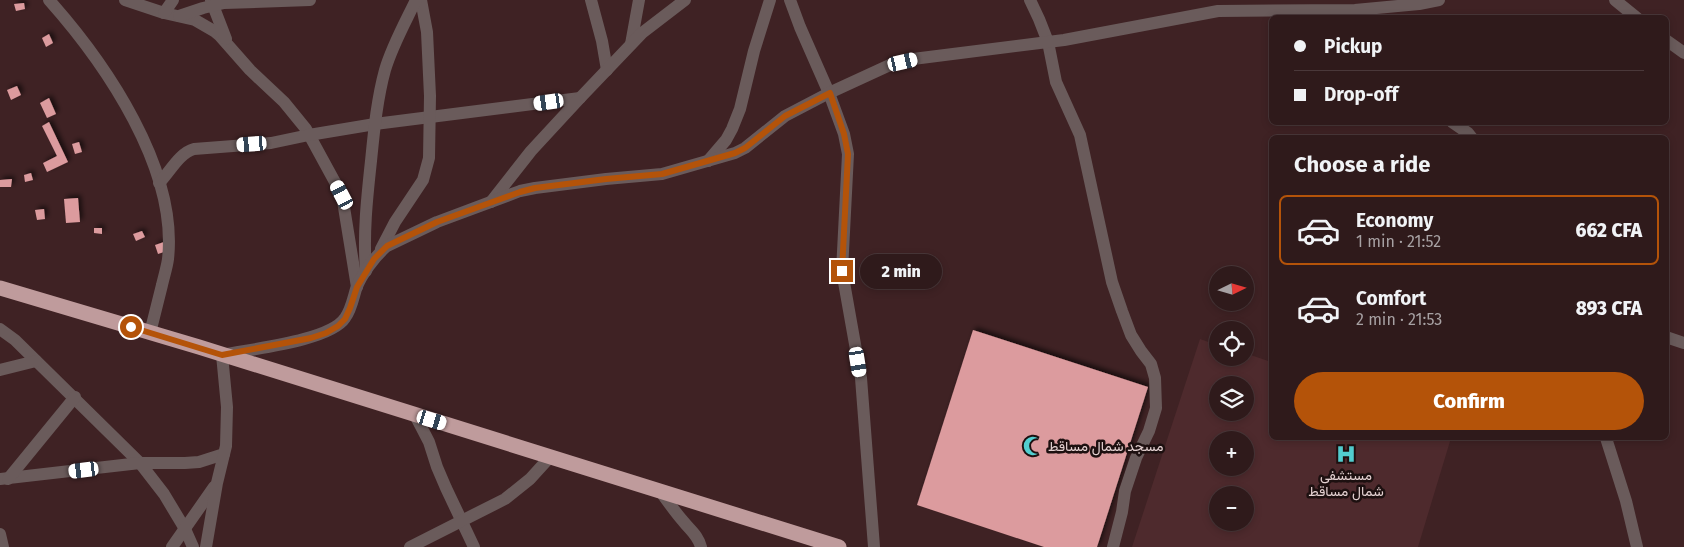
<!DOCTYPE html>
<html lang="en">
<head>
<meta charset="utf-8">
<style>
	:root { --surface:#2f1a1b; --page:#372324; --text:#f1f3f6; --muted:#a7a1a3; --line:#4a383a; --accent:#b45309 }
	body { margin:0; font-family:"Fira Sans",Vazirmatn,sans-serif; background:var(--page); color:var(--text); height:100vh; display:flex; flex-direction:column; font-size:19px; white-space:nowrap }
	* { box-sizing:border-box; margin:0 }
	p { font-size:16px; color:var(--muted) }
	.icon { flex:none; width:28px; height:28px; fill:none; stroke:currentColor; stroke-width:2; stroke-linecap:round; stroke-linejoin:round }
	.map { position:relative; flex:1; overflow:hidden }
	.sheet { position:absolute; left:1269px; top:135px; width:400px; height:305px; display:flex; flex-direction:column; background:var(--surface); border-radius:8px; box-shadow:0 2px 8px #0003,0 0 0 1px var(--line) }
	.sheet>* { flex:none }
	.hud { position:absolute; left:1269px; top:15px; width:400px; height:110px; border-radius:8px; box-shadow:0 2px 8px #0003,0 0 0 1px var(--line); display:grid; align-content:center; height:110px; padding:0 25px; background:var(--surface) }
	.needle { width:32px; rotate:85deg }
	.tools { position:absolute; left:1209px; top:266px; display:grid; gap:10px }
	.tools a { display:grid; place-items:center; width:45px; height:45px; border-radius:50%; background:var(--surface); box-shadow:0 2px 8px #0003,0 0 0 1px var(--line); font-size:25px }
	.end { position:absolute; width:22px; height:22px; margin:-11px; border:6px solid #b45309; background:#fff; box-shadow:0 0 0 2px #fff }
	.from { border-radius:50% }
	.bubble { position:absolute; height:35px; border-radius:18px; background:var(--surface); box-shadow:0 2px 8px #0003,0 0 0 1px var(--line); font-size:16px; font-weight:800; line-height:35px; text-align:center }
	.car { position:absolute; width:15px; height:30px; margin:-15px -8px; border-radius:6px; box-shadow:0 0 4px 1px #0007; background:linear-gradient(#fff 24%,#345 0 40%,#fff 0 76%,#345 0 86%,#fff 0) }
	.hud b { display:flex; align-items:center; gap:18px; height:48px; font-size:19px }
	.hud b+b { border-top:1px solid var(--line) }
	.hud i { width:12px; height:12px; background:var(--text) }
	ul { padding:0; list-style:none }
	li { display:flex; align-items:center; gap:15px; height:70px; margin:0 10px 8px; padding:0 15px; border:2px solid transparent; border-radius:8px }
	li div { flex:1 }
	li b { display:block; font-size:19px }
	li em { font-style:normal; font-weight:800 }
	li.selected { border-color:var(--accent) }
	li>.icon { width:45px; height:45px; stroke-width:1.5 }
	h2 { padding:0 25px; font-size:22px; line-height:60px }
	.cta { display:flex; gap:10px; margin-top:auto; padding:10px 25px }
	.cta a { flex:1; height:58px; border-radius:30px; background:var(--accent); color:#fff; font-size:20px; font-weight:800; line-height:58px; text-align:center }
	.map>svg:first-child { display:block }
</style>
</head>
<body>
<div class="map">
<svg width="1684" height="547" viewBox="0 0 1684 547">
	<defs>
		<filter id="shadow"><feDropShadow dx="3" dy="-3" stdDeviation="2.5" flood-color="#0009"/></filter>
	</defs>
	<rect width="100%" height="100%" fill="#3f2224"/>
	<path fill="#4e2a2d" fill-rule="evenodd" d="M1200,339L1217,345L1218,358H1245V353L1271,362V438H1451L1418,547H1132ZM1218,385H1245V412H1218ZM1218,440H1245V468H1218ZM1218,495H1245V522H1218Z"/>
	<g fill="#dc9b9e" filter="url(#shadow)">
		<polygon points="24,3 25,9 16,11 14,4"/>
		<polygon points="49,34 53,43 46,47 42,38"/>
		<polygon points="17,86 21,95 11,100 7,90"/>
		<polygon points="49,98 56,114 47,118 40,103"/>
		<polygon points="49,122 68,162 47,172 43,163 57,156 42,126"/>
		<polygon points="79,142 82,152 75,154 72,144"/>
		<polygon points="31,173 33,180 25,182 24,175"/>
		<polygon points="12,179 11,187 0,187 0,180"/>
		<polygon points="78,198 80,222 66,223 64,199"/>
		<polygon points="44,209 45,219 37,220 35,210"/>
		<polygon points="94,228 102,228 102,234 94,233"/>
		<polygon points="142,231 145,237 136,241 133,234"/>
		<polygon points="164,242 167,251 158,254 155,245"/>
		<polygon points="973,330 1148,387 1097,547 1044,547 917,505"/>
	</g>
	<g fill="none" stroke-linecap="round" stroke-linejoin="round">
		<g stroke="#6a5b5b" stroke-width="12">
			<path d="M49,0C106,64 178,169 168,259C167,267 164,276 162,285C158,301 154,317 150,333"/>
			<polyline points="125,0 164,13 195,20 214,31 220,36 250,70 284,102 306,129 342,195 357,287"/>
			<polyline points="211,0 226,39"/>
			<polyline points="591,0 602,41 607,70"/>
			<polyline points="790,0 800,27 829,93 844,134 848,154 842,271 861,378 874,547"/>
			<polyline points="1030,0 1039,19 1048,42 1056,82 1080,135 1112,282 1122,311 1131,335 1141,351 1151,364 1155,378 1156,408 1149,431 1136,458 1125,491 1122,512 1113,547"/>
			<polyline points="1615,0 1637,18"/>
			<polyline points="164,13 173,0"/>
			<polyline points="179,16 203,8 224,3 310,0"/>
			<polyline points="1666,40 1684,53"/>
			<polyline points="631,44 639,0"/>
			<polyline points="1452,122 1468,133 1472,138"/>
			<polyline points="708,161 726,140 732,129 740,109 754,51 770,0"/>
			<path d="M159,183C170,172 179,153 194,149L271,143L309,135L375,124L580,98"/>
			<polyline points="491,202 531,151 580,98 642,33 685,0"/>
			<polyline points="381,249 395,222 423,180 429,158 430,96 427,32 421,0"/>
			<path d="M366,271C363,234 367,198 371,161C374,131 377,99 385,70C392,46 405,23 416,0"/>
			<polyline points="0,329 15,340 140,463 164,494 185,529 193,547"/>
			<polyline points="1666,337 1684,343"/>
			<polyline points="0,370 36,361"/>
			<polyline points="415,415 429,442 437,467 446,488 474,547"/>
			<polyline points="1606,438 1626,501 1637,547"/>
			<polyline points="0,479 140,463 185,463 199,462 224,454"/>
			<polyline points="8,479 75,397"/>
			<path d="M661,492C668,502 675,512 683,521C690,530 698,535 701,547"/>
			<polyline points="0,534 3,547"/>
			<polyline points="172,547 214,487"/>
			<path d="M206,547L217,483L226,446L227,407L222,355C250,349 330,341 345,318C351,310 353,299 356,289C361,275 375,256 387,246L437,222L520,191L535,188L606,179L662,174L735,153L745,148L785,116L829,93L892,64L913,59L1064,40L1218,11L1355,10L1419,4L1439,0"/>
			<polyline points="410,547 505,499 530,479 550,457"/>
		</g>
		<polyline stroke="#bf9b9c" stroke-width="15" points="0,288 199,347 839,547"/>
	</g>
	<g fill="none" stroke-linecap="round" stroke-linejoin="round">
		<polyline stroke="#b45309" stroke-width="6" points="131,327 222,355 311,338 326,333 338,326 345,319 350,308 357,287 374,259 387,246 437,222 520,192 535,188 606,179 662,174 735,153 745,148 785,116 830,93 844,134 848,154 842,271"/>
	</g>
	<defs>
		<symbol id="mosque-bare" viewBox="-9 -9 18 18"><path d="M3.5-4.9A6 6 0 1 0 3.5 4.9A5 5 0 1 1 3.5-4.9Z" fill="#52cdcf" stroke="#1d1010" stroke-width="2.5" paint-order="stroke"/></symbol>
		<symbol id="hospital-bare" viewBox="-9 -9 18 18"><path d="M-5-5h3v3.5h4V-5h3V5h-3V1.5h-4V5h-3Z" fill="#52cdcf" stroke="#1d1010" stroke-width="2.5" paint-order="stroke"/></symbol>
	</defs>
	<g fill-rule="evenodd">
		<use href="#mosque-bare" x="1019" y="432" width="28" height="28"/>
		<use href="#hospital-bare" x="1332" y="440" width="28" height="28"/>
	</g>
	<g text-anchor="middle" stroke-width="5" stroke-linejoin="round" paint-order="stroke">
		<g font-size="14" fill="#e4d1d1" stroke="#1d1010" text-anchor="start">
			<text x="1048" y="451">مسجد شمال مساقط</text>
			<text x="1346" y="480" text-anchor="middle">مستشفى<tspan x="1346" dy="16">شمال مساقط</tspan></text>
		</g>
	</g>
</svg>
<div class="tools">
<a><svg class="needle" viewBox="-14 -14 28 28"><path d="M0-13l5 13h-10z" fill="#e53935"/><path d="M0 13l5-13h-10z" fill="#a7a1a3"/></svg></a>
<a><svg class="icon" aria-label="locate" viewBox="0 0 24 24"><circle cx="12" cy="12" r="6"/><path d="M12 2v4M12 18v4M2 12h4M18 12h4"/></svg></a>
<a><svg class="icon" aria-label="layers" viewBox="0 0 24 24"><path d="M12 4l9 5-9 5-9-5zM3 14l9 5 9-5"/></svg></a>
<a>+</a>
<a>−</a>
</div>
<i class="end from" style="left:131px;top:327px"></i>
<i class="end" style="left:842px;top:271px"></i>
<div class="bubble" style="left:860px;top:254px;width:82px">2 min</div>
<i class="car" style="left:903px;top:62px;rotate:77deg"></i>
<i class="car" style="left:549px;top:102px;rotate:262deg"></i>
<i class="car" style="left:252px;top:144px;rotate:266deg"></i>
<i class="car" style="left:342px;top:195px;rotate:332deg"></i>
<i class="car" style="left:858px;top:362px;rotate:171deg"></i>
<i class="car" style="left:432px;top:420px;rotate:107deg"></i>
<i class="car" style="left:84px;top:470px;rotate:263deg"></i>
<div class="hud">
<b><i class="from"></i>Pickup</b>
<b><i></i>Drop-off</b>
</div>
<section class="sheet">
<h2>Choose a ride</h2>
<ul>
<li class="selected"><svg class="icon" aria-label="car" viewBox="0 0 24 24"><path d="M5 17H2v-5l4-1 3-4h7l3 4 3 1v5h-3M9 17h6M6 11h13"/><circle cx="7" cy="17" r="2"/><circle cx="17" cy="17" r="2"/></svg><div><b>Economy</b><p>1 min · 21:52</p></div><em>662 CFA</em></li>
<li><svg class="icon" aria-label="car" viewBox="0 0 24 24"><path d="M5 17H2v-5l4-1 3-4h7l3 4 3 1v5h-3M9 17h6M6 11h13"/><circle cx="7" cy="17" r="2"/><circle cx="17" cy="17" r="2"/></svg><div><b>Comfort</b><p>2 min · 21:53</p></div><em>893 CFA</em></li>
</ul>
<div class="cta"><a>Confirm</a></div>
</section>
</div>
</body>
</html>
